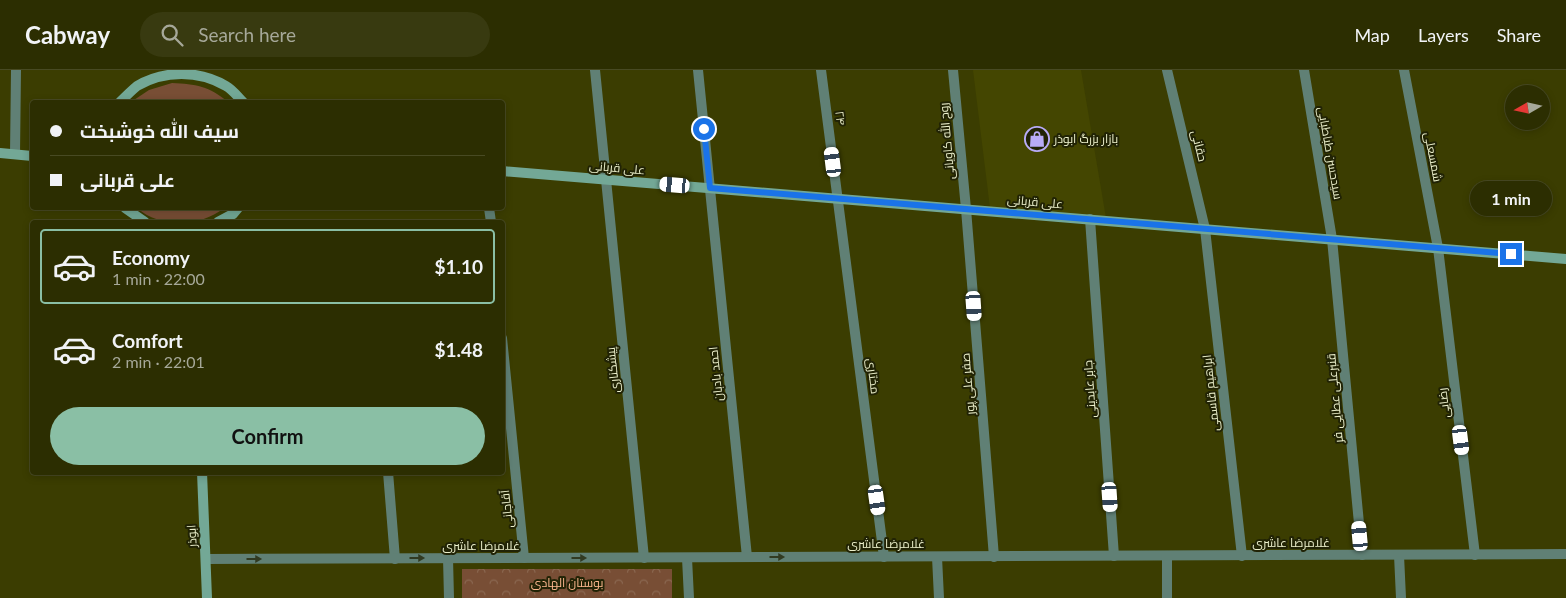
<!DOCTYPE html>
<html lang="en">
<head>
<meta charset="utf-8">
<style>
	:root { --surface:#2c2e01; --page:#383a10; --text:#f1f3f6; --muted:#a6a899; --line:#484a23; --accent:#8abfa5 }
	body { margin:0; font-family:Lato,Cairo,sans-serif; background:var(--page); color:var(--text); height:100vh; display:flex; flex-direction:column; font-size:19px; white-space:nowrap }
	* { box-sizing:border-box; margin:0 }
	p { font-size:16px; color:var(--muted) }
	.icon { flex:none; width:28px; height:28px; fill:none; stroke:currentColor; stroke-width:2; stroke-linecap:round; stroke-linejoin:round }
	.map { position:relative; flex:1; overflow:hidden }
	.side { position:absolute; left:30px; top:150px; width:475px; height:255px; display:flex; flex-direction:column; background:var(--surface); border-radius:5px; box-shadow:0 2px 8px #0003,0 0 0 1px var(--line) }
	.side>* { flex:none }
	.banner { position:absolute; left:30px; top:30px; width:475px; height:110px; border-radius:5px; box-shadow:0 2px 8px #0003,0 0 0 1px var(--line); display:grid; align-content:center; height:110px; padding:0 20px; background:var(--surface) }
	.needle { width:32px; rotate:261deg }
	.buttons { position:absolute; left:1505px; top:15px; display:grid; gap:10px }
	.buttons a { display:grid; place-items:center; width:45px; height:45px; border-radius:50%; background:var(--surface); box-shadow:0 2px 8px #0003,0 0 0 1px var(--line); font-size:25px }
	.end { position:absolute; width:22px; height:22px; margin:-11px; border:6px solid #1a73e8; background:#fff; box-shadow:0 0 0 2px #fff }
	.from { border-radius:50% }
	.bubble { position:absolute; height:35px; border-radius:18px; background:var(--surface); box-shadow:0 2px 8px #0003,0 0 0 1px var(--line); font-size:16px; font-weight:700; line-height:35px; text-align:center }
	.car { position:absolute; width:15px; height:30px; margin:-15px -8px; border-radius:6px; box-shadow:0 0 4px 1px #0007; background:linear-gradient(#fff 24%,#345 0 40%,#fff 0 76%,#345 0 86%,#fff 0) }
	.banner b { display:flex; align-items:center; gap:18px; height:48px; font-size:19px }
	.banner b+b { border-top:1px solid var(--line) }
	.banner i { width:12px; height:12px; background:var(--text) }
	ul { padding:9px 0 0; list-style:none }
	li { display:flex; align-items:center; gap:15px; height:75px; margin:0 10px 8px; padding:0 10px; border:2px solid transparent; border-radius:5px }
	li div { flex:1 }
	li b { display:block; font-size:19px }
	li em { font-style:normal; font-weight:700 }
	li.on { border-color:var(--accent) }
	li>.icon { width:45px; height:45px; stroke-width:1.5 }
	.button { display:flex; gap:10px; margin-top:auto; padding:10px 20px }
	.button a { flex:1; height:58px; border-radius:30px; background:var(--accent); color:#111; font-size:20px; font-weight:700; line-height:58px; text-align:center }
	header { display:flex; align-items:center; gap:30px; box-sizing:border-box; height:70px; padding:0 25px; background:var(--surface); border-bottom:1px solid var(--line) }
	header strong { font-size:24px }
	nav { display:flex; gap:28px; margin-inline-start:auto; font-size:18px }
	.search { width:350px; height:45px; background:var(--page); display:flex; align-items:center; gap:12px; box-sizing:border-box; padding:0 18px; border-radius:28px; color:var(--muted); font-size:19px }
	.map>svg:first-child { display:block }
</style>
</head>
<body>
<header>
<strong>Cabway</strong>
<div class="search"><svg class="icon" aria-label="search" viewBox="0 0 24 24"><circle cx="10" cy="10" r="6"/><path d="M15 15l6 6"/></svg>Search here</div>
<nav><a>Map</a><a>Layers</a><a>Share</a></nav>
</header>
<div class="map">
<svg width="1566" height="528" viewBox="0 0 1566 528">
	<defs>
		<pattern id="park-crowns" width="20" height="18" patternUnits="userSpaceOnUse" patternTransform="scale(1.25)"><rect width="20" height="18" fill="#784e35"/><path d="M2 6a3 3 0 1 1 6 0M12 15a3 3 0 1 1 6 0" fill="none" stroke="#8b6851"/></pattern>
	</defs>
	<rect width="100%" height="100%" fill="#3b3d01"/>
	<polygon fill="#444601" points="973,0 1081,0 1106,148 990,138"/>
	<g fill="#784e35">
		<path d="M172,13C196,14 209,16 228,32H131L149,20Z"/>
		<path d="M137,138H224C200,157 161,159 137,138Z"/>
	</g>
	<rect fill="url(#park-crowns)" x="462" y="499" width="210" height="29"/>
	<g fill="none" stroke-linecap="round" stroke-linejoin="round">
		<g stroke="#608075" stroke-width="10">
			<polyline points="595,0 644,488"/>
			<polyline points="698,0 747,487"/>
			<polyline points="821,0 884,487"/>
			<polyline points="953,0 966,139 994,487"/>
			<polyline points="1167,0 1205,159 1242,486"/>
			<polyline points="1304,0 1332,169 1362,485"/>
			<polyline points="1404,0 1438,178 1475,485"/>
			<polyline points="15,84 16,0"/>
			<polyline points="489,138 491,152"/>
			<polyline points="1090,149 1114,486"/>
			<polyline points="502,268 524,488"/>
			<polyline points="388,402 395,489"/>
			<polyline points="1399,485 1401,528"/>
			<polyline points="1167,486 1167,528"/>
			<polyline points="937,487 939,528"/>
			<polyline points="448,488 449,528"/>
			<polyline points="687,488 689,528"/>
			<polyline points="206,489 1566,484"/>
		</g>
		<g stroke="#73a896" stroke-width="10">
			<path d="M120,32C125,27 131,21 137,16C164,0 199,0 226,16C233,20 238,27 243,32"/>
			<polyline points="0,83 32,86"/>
			<polyline points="502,101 1566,189"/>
			<polyline points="125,138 145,152"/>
			<polyline points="218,152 233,144 238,138"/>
			<polyline points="202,402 207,528"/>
		</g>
	</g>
	<defs><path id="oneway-solid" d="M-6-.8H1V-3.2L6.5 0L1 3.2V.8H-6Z" transform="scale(1.25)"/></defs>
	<g fill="#313a21">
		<use href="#oneway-solid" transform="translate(777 487)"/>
		<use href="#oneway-solid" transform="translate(417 488)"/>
		<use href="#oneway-solid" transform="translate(579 488)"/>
		<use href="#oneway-solid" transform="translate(254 489)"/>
	</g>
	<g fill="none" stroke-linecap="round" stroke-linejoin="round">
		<polyline stroke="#1a73e8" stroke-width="6" points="704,59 710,118 1511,184"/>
	</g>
	<defs>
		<symbol id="shop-ring" viewBox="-11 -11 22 22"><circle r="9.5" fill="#212305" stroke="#b8abf7" stroke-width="1.5"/><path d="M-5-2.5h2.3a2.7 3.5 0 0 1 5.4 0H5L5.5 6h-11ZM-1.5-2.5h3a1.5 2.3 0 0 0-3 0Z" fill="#b8abf7"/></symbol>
	</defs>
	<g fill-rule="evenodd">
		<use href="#shop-ring" x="1023" y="55" width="28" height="28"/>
	</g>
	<g text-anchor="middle" stroke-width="4" stroke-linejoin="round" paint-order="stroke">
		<g font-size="12" fill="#ecf0cc" stroke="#212305">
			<text transform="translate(840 48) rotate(83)" y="4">۲۴</text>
			<text transform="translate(947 71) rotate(-95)" y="4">روح الله کاویانی</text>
			<text transform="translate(1199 76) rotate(76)" y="4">حقانی</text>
			<text transform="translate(1330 83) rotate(80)" y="4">سیدحسن طباطبایی</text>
			<text transform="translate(1433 87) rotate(79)" y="4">شمسعلی</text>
			<text transform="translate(617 98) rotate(5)" y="4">علی قربانی</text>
			<text transform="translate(1035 132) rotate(5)" y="4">علی قربانی</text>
			<text transform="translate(613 300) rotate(-96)" y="4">پیشکناری</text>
			<text transform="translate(716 304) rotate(-96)" y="4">احمد بادبان</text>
			<text transform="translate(873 306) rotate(83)" y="4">مختاری</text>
			<text transform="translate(968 314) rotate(-95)" y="4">صفر علی پور</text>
			<text transform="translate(1090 319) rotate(-94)" y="4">جابر عابدینی</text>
			<text transform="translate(1211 323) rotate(-96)" y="4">ابراهیم قاسمی</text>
			<text transform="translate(1335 328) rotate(-95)" y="4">قنبرعلی عطایی فر</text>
			<text transform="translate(1444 333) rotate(-97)" y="4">رضایی</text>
			<text transform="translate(507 439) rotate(-96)" y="4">آقاجانی</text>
			<text transform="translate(192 466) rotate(-93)" y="4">ابوذر</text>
			<text x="1291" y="477">غلامرضا عاشری</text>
			<text x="886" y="478">غلامرضا عاشری</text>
			<text x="481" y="480">غلامرضا عاشری</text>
		</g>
		<g font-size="12" fill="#ecf0cc" stroke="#212305" text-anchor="start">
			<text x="1054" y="73">بازار بزرگ ابوذر</text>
		</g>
		<g font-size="12" fill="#fdb88f" stroke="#212305">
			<text x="567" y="517">بوستان الهادی</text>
		</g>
	</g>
</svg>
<div class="buttons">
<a><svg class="needle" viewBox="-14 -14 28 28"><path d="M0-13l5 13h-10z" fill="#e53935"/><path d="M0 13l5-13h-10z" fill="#a6a899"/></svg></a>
</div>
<i class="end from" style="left:704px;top:59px"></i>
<i class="end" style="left:1511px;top:184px"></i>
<div class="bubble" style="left:1470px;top:111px;width:82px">1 min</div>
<i class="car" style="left:833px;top:92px;rotate:353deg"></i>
<i class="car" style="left:675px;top:115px;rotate:275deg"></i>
<i class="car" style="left:974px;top:236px;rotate:176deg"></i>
<i class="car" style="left:1461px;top:370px;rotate:173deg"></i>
<i class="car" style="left:1110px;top:427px;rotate:176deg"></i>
<i class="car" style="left:877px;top:430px;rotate:172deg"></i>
<i class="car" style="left:1360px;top:466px;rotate:355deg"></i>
<div class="banner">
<b><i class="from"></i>سیف الله خوشبخت</b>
<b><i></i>علی قربانی</b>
</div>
<section class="side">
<ul>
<li class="on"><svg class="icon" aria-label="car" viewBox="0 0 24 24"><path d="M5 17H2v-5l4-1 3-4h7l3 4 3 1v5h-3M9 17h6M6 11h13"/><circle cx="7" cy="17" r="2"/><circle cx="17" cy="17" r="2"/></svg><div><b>Economy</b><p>1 min · 22:00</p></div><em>$1.10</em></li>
<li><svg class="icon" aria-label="car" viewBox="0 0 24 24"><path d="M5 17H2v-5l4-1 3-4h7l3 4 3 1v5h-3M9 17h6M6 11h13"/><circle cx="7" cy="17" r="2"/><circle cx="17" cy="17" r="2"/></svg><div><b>Comfort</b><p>2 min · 22:01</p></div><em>$1.48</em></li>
</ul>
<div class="button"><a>Confirm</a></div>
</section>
</div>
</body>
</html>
